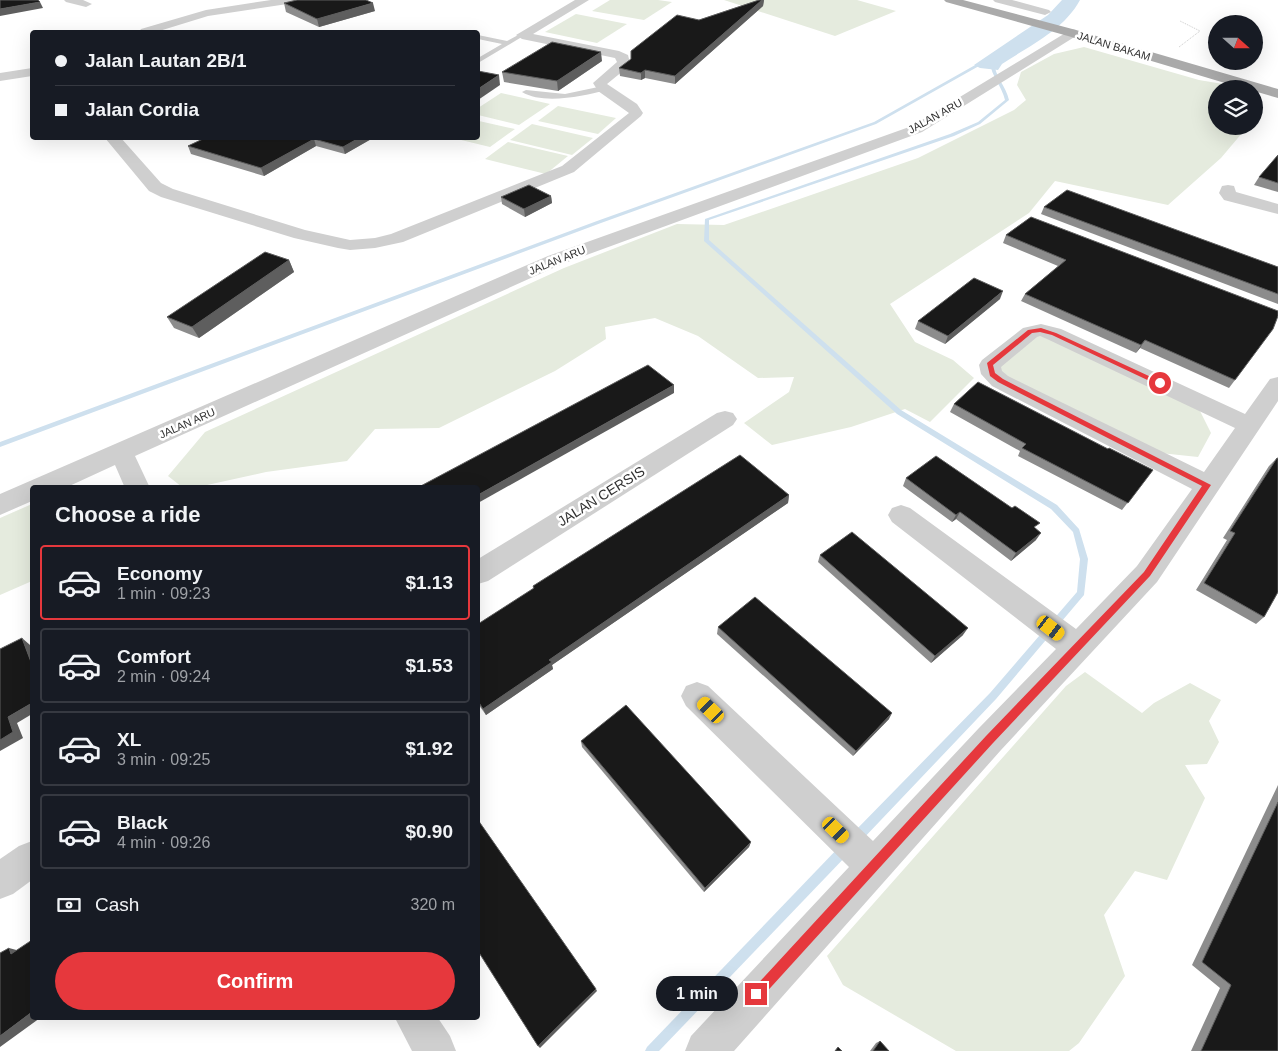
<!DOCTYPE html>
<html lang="en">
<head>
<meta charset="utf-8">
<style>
	:root { --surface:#171b24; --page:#20242c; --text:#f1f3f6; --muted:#9ea1a6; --line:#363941; --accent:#e6383d }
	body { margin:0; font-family:Arial,sans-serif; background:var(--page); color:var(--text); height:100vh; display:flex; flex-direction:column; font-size:19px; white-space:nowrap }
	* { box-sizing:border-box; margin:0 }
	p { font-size:16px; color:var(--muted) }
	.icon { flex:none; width:28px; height:28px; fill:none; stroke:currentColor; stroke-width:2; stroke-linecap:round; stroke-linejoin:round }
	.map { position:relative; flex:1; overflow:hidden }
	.drawer { position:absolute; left:30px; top:485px; width:450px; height:535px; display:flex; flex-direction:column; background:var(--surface); border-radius:5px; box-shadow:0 5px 20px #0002 }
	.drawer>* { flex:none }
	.guide { position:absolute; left:30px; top:30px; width:450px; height:110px; border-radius:5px; box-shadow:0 5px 20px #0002; display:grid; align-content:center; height:110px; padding:0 25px; background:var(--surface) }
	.needle { width:32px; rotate:111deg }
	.controls { position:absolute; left:1208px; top:15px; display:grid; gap:10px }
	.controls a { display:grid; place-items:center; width:55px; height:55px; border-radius:50%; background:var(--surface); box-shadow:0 5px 20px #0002; font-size:25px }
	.end { position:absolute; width:22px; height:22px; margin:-11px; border:6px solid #e6383d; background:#fff; box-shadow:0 0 0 2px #fff }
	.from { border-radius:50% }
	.bubble { position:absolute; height:35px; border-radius:18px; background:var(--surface); box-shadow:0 5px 20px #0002; font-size:16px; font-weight:800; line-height:35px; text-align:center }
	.car { position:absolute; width:15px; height:30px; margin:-15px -8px; border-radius:6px; box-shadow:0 0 4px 1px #0007; background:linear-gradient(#f5c518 24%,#345 0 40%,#f5c518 0 76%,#345 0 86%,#f5c518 0) }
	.guide b { display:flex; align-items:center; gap:18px; height:48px; font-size:19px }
	.guide b+b { border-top:1px solid var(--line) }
	.guide i { width:12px; height:12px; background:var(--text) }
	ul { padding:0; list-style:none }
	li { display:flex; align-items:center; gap:15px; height:75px; margin:0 10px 8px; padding:0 15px; border:2px solid var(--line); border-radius:5px }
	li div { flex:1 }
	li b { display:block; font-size:19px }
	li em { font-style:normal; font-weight:800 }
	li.on { border-color:var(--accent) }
	li>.icon { width:45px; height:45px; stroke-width:1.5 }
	h2 { padding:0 25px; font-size:22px; line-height:60px }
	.pay { display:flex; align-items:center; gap:12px; height:55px; padding:0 25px; font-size:19px }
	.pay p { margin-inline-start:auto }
	.button { display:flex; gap:10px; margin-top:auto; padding:10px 25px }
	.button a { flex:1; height:58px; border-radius:30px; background:var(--accent); color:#fff; font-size:20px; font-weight:800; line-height:58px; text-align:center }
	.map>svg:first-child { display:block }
</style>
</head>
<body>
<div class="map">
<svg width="1278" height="1051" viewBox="0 0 1278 1051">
	<rect width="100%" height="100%" fill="#fff"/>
	<g fill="#e5ebde">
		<polygon points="610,0 658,0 672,2 644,20 592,11"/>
		<polygon points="724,0 857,0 896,11 835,36"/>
		<polygon points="576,14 627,24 597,43 545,32"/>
		<polygon points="1084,47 1199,80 1223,84 1232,89 1216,89 1216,126 1248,126 1221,158 1168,205 1055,181 1029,213 890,304 915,342 953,360 974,378 930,422 905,409 851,427 772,445 744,423 789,392 794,377 758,378 698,336 655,318 605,327 606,339 555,371 439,428 375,429 347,461 266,472 198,487 182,487 168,476 205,432 564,268 677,224 724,225 918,158 1014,110 1026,100 1017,85 1021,72 1054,54"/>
		<polygon points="501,93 550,104 519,125 478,115 478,108"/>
		<polygon points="558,106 616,118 598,134 538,121"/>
		<polygon points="479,121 515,129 490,147 453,138 478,138 478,122"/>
		<polygon points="532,124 593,138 572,155 510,140"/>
		<polygon points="508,142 568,156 546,174 485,159"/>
		<polygon points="1033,335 1054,338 1198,407 1211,433 1198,457 1151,452 1008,381 997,367"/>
		<polygon points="32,504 32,581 0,595 0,518"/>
		<polygon points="1085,672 1142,713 1154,703 1190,683 1221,700 1209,721 1219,742 1207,764 1185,765 1205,798 1167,880 1135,871 1104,915 1125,976 1079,1043 1069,1051 956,1051 843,985 827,956 1066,686"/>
	</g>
	<path fill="#cee0ee" d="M1062,0H1080C1064,30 1029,46 1002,64L998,70L980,68L974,65L1048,15Z"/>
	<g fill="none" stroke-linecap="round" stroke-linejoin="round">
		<g fill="#cee0ee" fill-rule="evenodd">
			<path d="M994,60L996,61L994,62C995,77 1006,86 1009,100L980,124L954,136L709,220V240L901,410L1057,505L1079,529L1088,559L1084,595L996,699L861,841L857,842L853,841L852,837L853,833L990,693L1077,592L1080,559L1073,532L1051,509L897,414L704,241L705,219L950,134L978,122L1005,100C1002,86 991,76 990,62Z"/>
			<polygon points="985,63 986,65 979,66 876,124 601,223 0,447 0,442 597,221 874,122 977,64"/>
			<polygon points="845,844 849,845 850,849 849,853 659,1051 645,1051 647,1047 841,845"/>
		</g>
		<polyline stroke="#ccc" stroke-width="1" stroke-dasharray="1 1" stroke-linecap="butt" points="1179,47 1200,31 1180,21"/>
		<g fill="#cfcfcf" fill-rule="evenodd">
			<polygon points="520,34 525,35 478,63 478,58 502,44 478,39 478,35 507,41"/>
			<path d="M603,86L607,88L606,90C584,96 543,105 522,92L526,90L565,94Z"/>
		</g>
		<g fill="#cfcfcf" fill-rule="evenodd">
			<polygon points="64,0 83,0 92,4 86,7 66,2"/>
			<polygon points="271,0 300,0 294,3 208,16 156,32 139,32 141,29 206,10"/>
			<polygon points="575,0 589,0 533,34 619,51 628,55 630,63 629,66 607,84 637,104 643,113 641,116 574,172 403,242 375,248 350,250 338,248 294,238 161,197 149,191 105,138 121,138 161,183 173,189 305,230 350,240 375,238 391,234 562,166 629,113 598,91 593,83 617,62 615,58 522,39 516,35"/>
			<polygon points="993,0 1012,0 1049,10 1051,12 1045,15 995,2"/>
			<polygon points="1072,29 1076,30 1078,33 1076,36 922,132 562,264 135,456 150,488 125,488 115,465 65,488 32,488 32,501 0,515 0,494 548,256 912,126"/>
			<polygon points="32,68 32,76 0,81 0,73"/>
			<polygon points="1228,185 1234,186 1236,192 1278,204 1278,214 1224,200 1219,193 1222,186"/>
			<path d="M1041,324L1061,329L1245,414L1270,379L1278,377V401L1157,582L1001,750L734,1051H685L691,1036L849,867L686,706L681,696L686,686L697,682L708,686L873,841L979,728L1056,649L892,522L888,515L892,508L901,505L910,508L1076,629L1137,566L1192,489L992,386L981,374L979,365L982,360L1023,328ZM1040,336L1047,339L1235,428L1204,472L1008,376L1002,371L1001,367L1037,337Z"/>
			<polygon points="725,411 733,413 737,419 733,425 488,581 478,584 478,559 717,413"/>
			<polygon points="32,841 32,880 13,894 0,899 0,859 19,846"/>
			<polygon points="395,1018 438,1018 450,1036 456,1051 412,1051"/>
		</g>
		<polygon fill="#aaa" fill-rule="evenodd" points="944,0 963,0 1076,30 1278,89 1278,98 1254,91 1254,89 1245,89 1068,36 946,2"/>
	</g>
	<g fill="#8c8c8c">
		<polygon points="759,0 764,0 763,6 675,84 645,78 641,80 620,76 619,68 699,20"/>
		<polygon points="284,3 375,11 319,27 286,12"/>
		<polygon points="602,61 558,91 504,82 502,72"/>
		<polygon points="205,138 373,138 345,154 316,146 264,176 191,154 188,146"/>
		<polygon points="1278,155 1278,192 1254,185 1259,177"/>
		<polygon points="551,196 552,203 525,217 502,204 501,197"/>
		<polygon points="1044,207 1278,267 1278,304 1041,214"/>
		<polygon points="1031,217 1235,380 1229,388 1140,348 1136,353 1021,301 1025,294 1058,266 1003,243 1006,235"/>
		<polygon points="289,260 294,272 199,338 174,328 167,317"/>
		<polygon points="1000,299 945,344 915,329 918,321"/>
		<polygon points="954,404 1108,449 1153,470 1122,510 1018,456 1020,451 950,412"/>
		<polygon points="1278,457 1278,592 1264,617 1256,624 1196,590 1227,540 1223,538 1269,466"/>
		<polygon points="906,478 1036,529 1036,540 1011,561 956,519 952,522 903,486"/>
		<polygon points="789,495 788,503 552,665 553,669 486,715 478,704 478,624 533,589 533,586"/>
		<polygon points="820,555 963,635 931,663 818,562"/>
		<polygon points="718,627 889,719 853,756 717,634"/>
		<polygon points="581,741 751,842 749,847 704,892 582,747"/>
		<polygon points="1278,785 1278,1051 1191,1051 1220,988 1192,965"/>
		<polygon points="880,1041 889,1051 870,1051 876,1043"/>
	</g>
	<g fill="#5e5e5e">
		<polygon points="762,0 764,0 763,6 675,84 675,76"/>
		<polygon points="40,2 43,8 0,16 0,9"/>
		<polygon points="373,3 375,11 319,27 317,19"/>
		<polygon points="601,52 602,61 558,91 557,81"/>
		<polygon points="645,70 645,78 641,80 641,73"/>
		<polygon points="499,75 500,85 478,100 478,89"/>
		<polygon points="359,138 373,138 345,154 343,147"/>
		<polygon points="314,139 316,146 264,176 261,168"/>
		<polygon points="551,196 552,203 525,217 524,209"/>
		<polygon points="289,260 294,272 199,338 192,327"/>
		<polygon points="1003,291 1000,299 945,344 948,336"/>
		<polygon points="1145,340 1140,348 1136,353 1141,345"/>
		<polygon points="674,385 674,393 478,503 478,495"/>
		<polygon points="789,495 788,503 552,665 553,669 486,715 483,709 549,660"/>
		<polygon points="960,512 956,519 952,522 956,515"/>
		<polygon points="1041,533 1036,540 1011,561 1016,553"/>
		<polygon points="968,628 963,635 931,663 935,656"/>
		<polygon points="22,638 30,645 32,650 32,663 31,662"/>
		<polygon points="32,703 32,714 17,723 23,738 0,751 0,740 8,717"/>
		<polygon points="892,713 889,719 853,756 856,751"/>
		<polygon points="751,842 749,847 704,892 705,888"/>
		<polygon points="9,948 20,951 11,954"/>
		<polygon points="596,989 597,991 540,1048 538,1046"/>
		<polygon points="32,1012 32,1018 40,1018 0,1047 0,1036"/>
	</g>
	<g fill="#191919" stroke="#5e5e5e">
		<polygon points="0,0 38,0 40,2 0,9"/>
		<polygon points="297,0 366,0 373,3 317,19 284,3"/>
		<polygon points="759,0 762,0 675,76 645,70 641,73 619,68 631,59 631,51 677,15 699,20"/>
		<polygon points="552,42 601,52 557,81 502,72"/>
		<polygon points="478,71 499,75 478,89"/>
		<polygon points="205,138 359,138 343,147 314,139 261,168 188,146"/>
		<polygon points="1278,155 1278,183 1259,177"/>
		<polygon points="529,185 551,196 524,209 501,197"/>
		<polygon points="1067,190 1278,267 1278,294 1044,207"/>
		<polygon points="1031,217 1278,311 1278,316 1273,329 1235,380 1145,340 1141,345 1025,294 1066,260 1006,235"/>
		<polygon points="265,252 289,260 192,327 167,317"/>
		<polygon points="974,278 1003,291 948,336 918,321"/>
		<polygon points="648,365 674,385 478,495 478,488 417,488"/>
		<polygon points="978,382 1108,449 1109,448 1153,470 1128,503 1022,448 1026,444 954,404"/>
		<polygon points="740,455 789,495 549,660 552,662 483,709 478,701 478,624 534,588 533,586"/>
		<polygon points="936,456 1012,508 1015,506 1040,523 1034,527 1041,533 1016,553 960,512 956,515 906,478"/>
		<polygon points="1277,458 1278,459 1278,592 1264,617 1204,583 1235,533 1230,531"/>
		<polygon points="852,532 968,628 935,656 820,555"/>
		<polygon points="755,597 892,713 856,751 718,627"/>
		<polygon points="22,638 31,662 32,661 32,703 8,717 13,732 0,740 0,649"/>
		<polygon points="626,705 751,842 705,888 581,741"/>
		<polygon points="1278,802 1278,1051 1201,1051 1231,985 1202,962"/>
		<polygon points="478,820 596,989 538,1046 478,951"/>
		<polygon points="32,940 32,1012 0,1036 0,953 9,948 11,954"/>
		<polygon points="880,1041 889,1051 873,1051"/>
		<polygon points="838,1047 842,1051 835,1051"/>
	</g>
	<polygon fill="#e6383d" points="1041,328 1056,333 1164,383 1158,385 1052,335 1040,332 1032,333 993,365 995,373 1003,379 1211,485 1150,576 993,743 761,998 756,1000 752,998 750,994 752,990 986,736 1144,572 1202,486 998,382 990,376 987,363 1028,330"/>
	<g text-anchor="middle" stroke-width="5" stroke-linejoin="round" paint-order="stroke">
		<g font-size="11" fill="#323232" stroke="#fff">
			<text transform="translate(1114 46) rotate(17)" y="4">JALAN BAKAM</text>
			<text transform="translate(935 116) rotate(-29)" y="4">JALAN ARU</text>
			<text transform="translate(557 260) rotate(-22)" y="4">JALAN ARU</text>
			<text transform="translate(187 423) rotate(-24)" y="4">JALAN ARU</text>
		</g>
		<g font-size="14" fill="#323232" stroke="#fff">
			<text transform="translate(601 496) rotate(-32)" y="5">JALAN CERSIS</text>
		</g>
	</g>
</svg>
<div class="controls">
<a><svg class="needle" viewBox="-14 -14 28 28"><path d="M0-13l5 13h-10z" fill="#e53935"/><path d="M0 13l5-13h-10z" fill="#9ea1a6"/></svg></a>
<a><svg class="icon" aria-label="layers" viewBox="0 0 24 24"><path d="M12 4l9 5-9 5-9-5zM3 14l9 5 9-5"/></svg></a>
</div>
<i class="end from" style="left:1160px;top:383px"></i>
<i class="end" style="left:756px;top:994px"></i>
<div class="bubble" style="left:656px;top:976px;width:82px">1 min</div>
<i class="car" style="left:1051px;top:628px;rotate:127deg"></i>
<i class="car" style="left:711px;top:710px;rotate:314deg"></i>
<i class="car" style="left:836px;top:830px;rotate:134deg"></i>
<div class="guide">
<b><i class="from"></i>Jalan Lautan 2B/1</b>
<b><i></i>Jalan Cordia</b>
</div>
<section class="drawer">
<h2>Choose a ride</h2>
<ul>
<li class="on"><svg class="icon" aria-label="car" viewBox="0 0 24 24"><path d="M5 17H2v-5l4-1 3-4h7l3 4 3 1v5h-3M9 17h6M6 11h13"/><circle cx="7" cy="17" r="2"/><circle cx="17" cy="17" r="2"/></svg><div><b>Economy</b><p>1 min · 09:23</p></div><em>$1.13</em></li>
<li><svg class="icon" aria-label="car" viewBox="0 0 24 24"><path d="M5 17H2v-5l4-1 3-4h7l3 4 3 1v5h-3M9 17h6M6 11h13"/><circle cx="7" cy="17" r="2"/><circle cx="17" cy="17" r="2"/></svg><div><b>Comfort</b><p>2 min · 09:24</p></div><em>$1.53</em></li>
<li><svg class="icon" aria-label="car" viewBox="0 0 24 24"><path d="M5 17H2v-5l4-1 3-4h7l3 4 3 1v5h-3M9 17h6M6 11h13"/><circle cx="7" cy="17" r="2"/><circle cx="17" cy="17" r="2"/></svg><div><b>XL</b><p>3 min · 09:25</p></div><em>$1.92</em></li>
<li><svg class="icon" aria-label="car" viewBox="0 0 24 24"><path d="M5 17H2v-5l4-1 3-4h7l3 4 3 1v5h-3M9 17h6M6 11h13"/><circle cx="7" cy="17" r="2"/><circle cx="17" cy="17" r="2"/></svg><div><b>Black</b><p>4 min · 09:26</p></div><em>$0.90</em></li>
</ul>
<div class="pay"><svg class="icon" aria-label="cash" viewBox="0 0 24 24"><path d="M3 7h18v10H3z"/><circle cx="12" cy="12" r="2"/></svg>Cash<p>320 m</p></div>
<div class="button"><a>Confirm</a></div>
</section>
</div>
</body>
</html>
